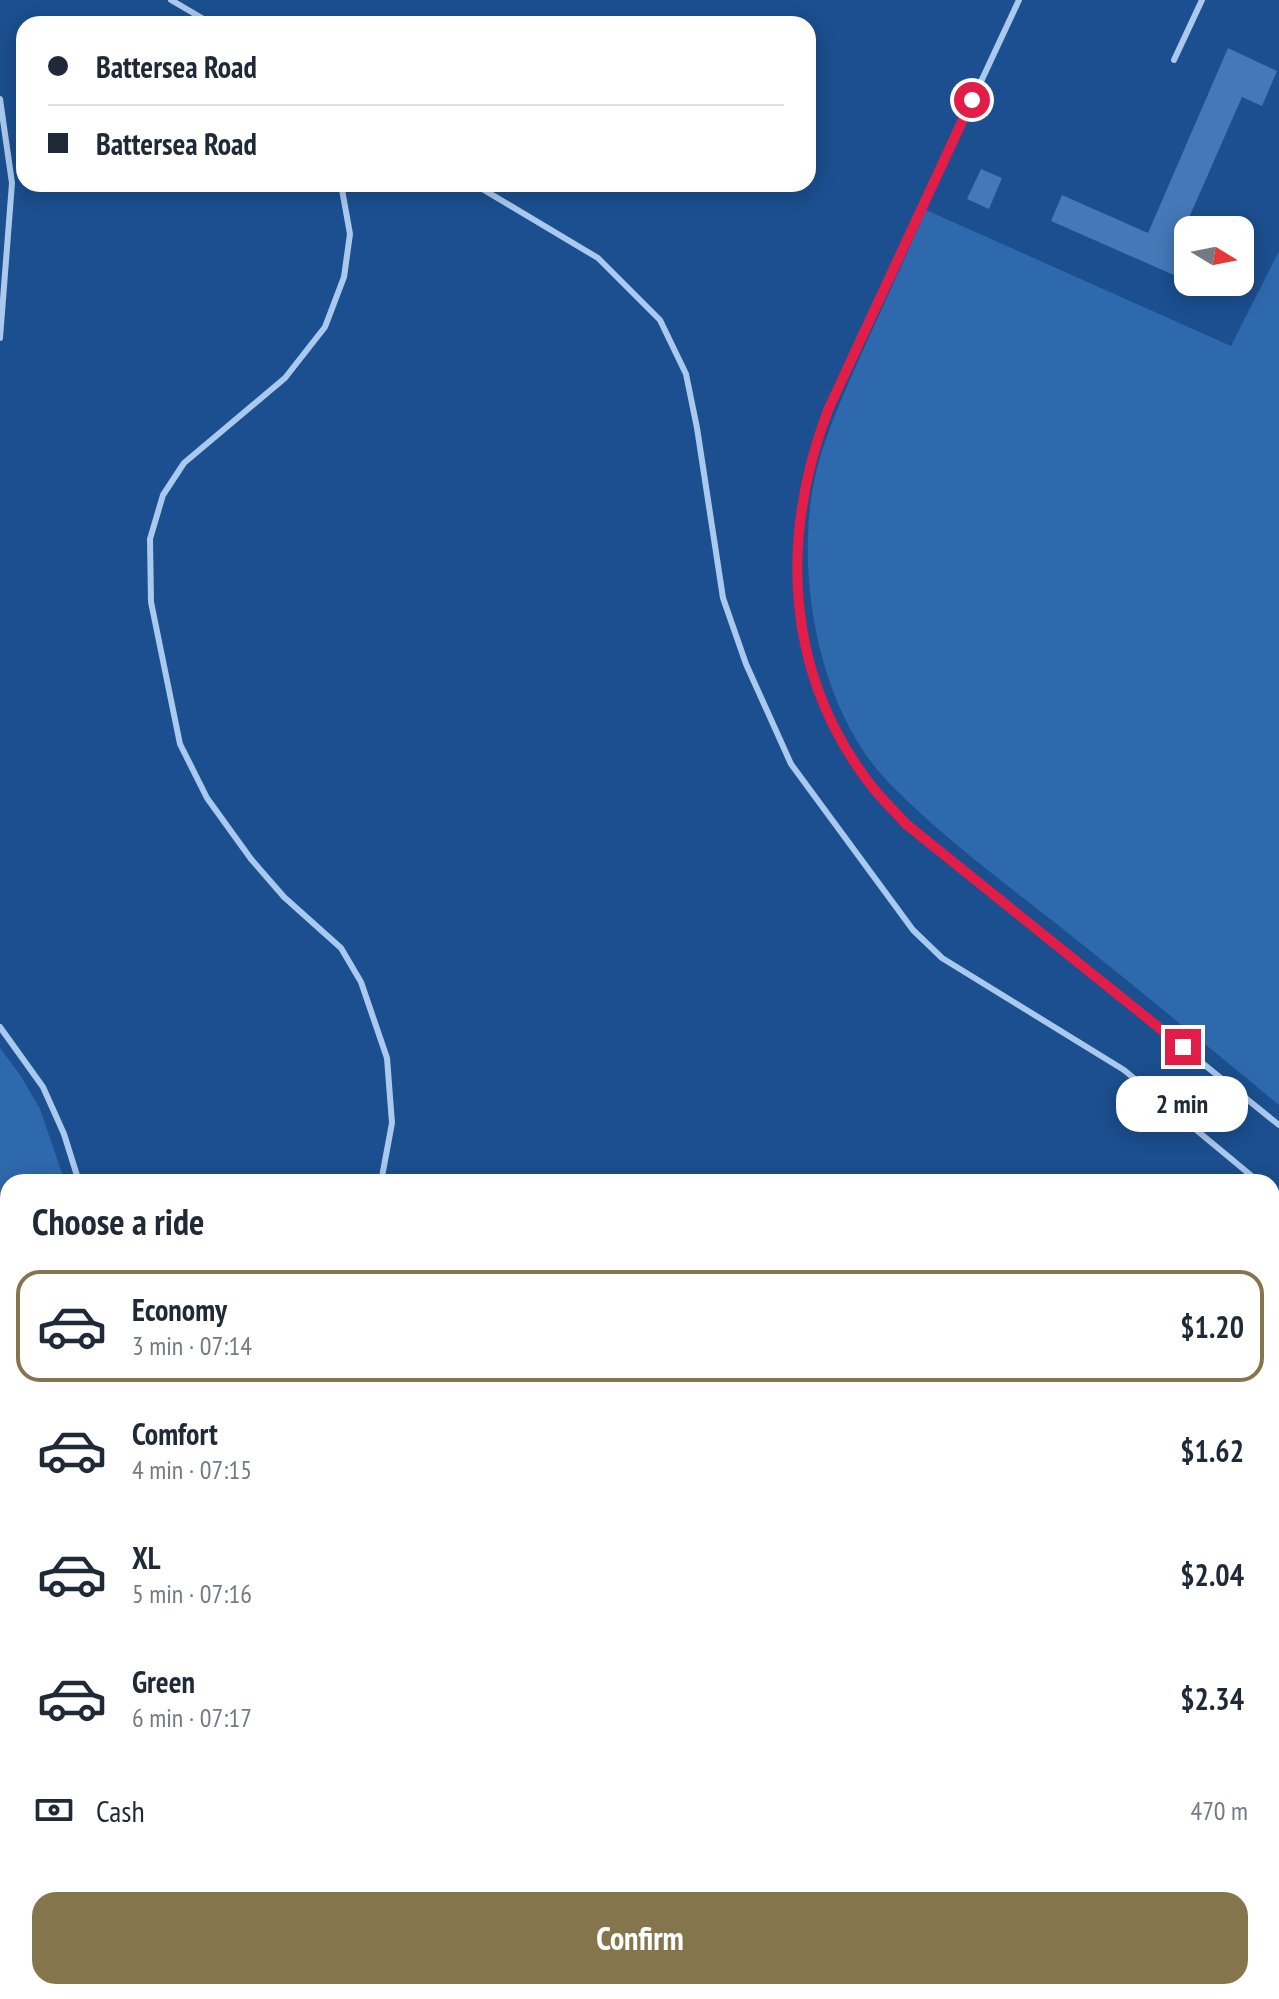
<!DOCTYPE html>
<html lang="en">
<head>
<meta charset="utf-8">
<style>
	:root { --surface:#fff; --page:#f2f2f3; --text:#1f2937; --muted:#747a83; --line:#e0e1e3; --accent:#84754c }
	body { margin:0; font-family:"PT Sans Narrow",sans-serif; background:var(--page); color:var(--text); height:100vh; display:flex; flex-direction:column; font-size:30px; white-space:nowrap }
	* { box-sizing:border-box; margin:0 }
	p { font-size:26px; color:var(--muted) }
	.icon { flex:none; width:44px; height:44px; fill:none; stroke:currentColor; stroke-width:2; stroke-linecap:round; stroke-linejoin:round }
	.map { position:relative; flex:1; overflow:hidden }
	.side { position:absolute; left:0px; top:1174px; width:1280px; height:826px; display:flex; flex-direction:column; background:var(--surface); border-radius:24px 24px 0 0; box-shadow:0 4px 20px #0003 }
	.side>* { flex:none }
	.top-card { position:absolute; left:16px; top:16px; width:800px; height:176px; border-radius:24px; box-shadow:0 4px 20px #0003; display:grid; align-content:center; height:176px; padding:0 32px; background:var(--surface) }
	.needle { width:52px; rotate:100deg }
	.fabs { position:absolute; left:1174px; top:216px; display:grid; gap:16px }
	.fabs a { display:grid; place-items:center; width:80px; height:80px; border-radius:16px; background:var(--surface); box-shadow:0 4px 20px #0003; font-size:40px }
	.end { position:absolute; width:36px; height:36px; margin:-18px; border:10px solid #e11d48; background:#fff; box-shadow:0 0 0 4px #fff }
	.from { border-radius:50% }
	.bubble { position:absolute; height:56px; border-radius:24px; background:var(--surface); box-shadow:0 4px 20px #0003; font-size:26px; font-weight:600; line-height:56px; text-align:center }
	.top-card b { display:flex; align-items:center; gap:28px; height:76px; font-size:30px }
	.top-card b+b { border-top:2px solid var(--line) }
	.top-card i { width:20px; height:20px; background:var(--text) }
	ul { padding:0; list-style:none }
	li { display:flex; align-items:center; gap:24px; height:112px; margin:0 16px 12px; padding:0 16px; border:4px solid transparent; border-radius:24px }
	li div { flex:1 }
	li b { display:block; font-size:30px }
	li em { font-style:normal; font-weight:600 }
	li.active { border-color:var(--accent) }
	li>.icon { width:72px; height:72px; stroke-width:1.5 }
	h2 { padding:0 32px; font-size:36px; line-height:96px }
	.pay { display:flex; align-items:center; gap:20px; height:88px; padding:0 32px; font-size:30px }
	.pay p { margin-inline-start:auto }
	.button { display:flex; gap:16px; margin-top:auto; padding:16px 32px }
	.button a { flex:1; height:92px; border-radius:24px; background:var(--accent); color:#fff; font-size:32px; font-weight:600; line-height:92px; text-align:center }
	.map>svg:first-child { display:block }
</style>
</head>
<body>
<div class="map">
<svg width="1279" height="1999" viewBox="0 0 1279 1999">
	<rect width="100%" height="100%" fill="#1b4f8f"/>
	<g fill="#2e69ad">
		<path d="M926,210L1231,346L1279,251V1105C1207,1046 1136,987 1063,929C1005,883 943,838 891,785C818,712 793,571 816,472C827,429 846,389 864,348C885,302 906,256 926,210Z"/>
		<polygon points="0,1048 21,1076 40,1109 65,1182 8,1182 8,1507 0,1505"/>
	</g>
	<g fill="#4478b7">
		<polygon points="1228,48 1277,71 1262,106 1242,97 1177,245 1187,250 1176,276 1051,221 1062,195 1148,233"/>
		<polygon points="981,169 1002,178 989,209 967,199"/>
	</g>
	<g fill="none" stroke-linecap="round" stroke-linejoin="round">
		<g stroke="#a9c9ee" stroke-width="3" stroke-dasharray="4 6" stroke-linecap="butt">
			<polyline points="0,1513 8,1513"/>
			<polyline points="662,1992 665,1999"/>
			<polyline points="759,1992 762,1999"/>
		</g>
		<g stroke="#a9c9ee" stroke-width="6">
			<polyline points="171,0 212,24"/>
			<path d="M1019,0L828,410C779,539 785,676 873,788C883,800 895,812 906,824L1279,1125"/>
			<polyline points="1174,60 1202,0"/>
			<polyline points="0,99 12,183 0,338"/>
			<polyline points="341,184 350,234 344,277 325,327 285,378 184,463 163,495 150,539 151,602 180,744 207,798 251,859 284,897 341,948 361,982 387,1058 392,1123 381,1182"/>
			<polyline points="474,184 598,258 660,320 686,374 697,428 723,598 746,664 791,764 913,930 942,958 1124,1070 1259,1182"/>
			<polyline points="0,1027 43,1087 64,1134 79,1182"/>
			<polyline points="1272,1193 1279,1198"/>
			<path d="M1279,1499C1268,1531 1274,1564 1279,1597"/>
			<polyline points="1272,1878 1279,1875"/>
			<polyline points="1272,1893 1279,1894"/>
			<polyline points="83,1992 83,1999"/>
			<polyline points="107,1999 108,1992"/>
			<polyline points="789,1999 804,1992"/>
		</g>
		<g stroke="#d6e6fa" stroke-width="16">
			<polyline points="0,1539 8,1540"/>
			<polyline points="0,1579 8,1580"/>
			<polyline points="683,1992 686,1999"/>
			<polyline points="727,1992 731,1999"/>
		</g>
		<polyline stroke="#fff" stroke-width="24" points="0,1593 8,1592"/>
	</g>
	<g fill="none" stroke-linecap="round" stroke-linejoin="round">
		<path stroke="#e11d48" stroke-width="10" d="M972,100L828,410C779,540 785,676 873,788C883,800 895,812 906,824L1183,1047"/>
	</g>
</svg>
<div class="fabs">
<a><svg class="needle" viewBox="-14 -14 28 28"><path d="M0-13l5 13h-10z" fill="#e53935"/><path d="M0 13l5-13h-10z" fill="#747a83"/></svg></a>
</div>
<i class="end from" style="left:972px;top:100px"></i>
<i class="end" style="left:1183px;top:1047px"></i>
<div class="bubble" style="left:1116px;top:1076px;width:132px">2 min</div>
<div class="top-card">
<b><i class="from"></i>Battersea Road</b>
<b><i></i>Battersea Road</b>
</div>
<section class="side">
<h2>Choose a ride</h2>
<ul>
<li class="active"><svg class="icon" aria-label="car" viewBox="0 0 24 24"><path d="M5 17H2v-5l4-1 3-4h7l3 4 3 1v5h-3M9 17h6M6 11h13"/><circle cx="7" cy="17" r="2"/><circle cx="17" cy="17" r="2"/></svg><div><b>Economy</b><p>3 min · 07:14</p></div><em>$1.20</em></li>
<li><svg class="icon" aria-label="car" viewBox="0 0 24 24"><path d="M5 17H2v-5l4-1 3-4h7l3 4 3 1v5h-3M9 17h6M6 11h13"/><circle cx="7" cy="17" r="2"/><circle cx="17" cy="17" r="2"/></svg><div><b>Comfort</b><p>4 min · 07:15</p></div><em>$1.62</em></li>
<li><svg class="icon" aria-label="car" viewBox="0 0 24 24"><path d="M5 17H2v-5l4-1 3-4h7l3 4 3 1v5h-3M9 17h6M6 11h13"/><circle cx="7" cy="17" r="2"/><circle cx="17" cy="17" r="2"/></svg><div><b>XL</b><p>5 min · 07:16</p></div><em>$2.04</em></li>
<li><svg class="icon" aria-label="car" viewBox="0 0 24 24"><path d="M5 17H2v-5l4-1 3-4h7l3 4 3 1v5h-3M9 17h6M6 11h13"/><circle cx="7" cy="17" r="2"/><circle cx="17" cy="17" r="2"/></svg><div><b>Green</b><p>6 min · 07:17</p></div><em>$2.34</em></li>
</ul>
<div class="pay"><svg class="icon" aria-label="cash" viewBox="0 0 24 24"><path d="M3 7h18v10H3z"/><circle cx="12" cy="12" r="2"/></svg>Cash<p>470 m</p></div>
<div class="button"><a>Confirm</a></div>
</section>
</div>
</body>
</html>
